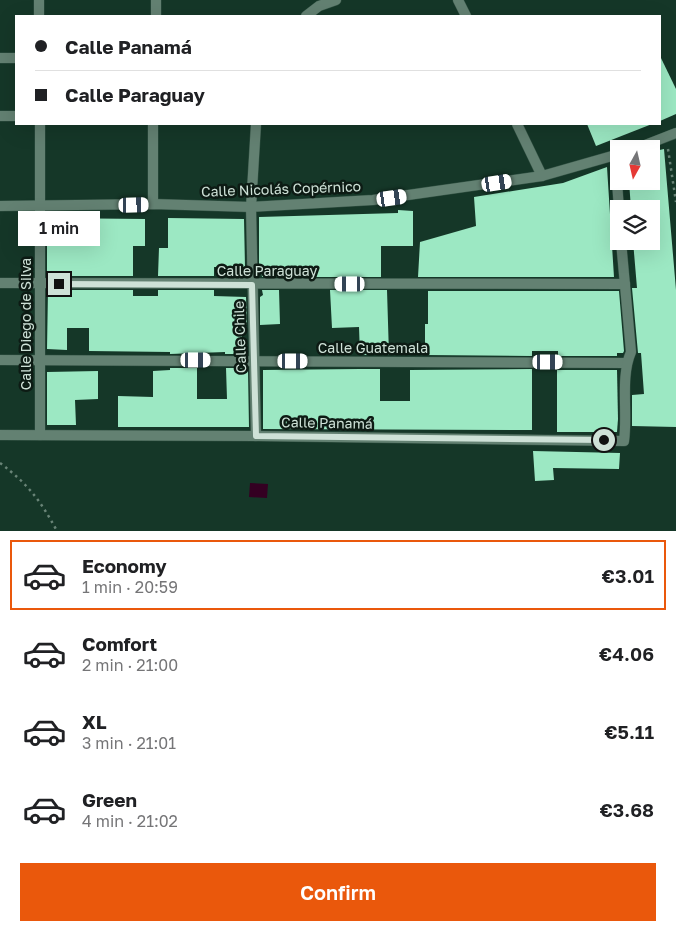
<!DOCTYPE html>
<html lang="en">
<head>
<meta charset="utf-8">
<style>
	:root { --surface:#fff; --page:#f6f6f6; --text:#202124; --muted:#757577; --line:#e0e0e0; --accent:#ea580c }
	body { margin:0; font-family:"Golos Text",sans-serif; background:var(--page); color:var(--text); height:100vh; display:flex; flex-direction:column; font-size:19px; white-space:nowrap }
	* { box-sizing:border-box; margin:0 }
	p { font-size:16px; color:var(--muted) }
	.icon { flex:none; width:28px; height:28px; fill:none; stroke:currentColor; stroke-width:2; stroke-linecap:round; stroke-linejoin:round }
	.map { position:relative; height:531px; overflow:hidden }
	.drawer { display:flex; flex-direction:column; background:var(--surface); flex:1 }
	.drawer>* { flex:none }
	.top-card { position:absolute; left:15px; top:15px; width:646px; height:110px; border-radius:0px; box-shadow:0 5px 20px #0002; display:grid; align-content:center; height:110px; padding:0 20px; background:var(--surface) }
	.needle { width:32px; rotate:188deg }
	.fabs { position:absolute; left:610px; top:140px; display:grid; gap:10px }
	.fabs a { display:grid; place-items:center; width:50px; height:50px; border-radius:0px; background:var(--surface); box-shadow:0 5px 20px #0002; font-size:25px }
	.end { position:absolute; width:22px; height:22px; margin:-11px; border:6px solid #cee1d7; background:#111; box-shadow:0 0 0 2px #111 }
	.from { border-radius:50% }
	.bubble { position:absolute; height:35px; border-radius:0px; background:var(--surface); box-shadow:0 5px 20px #0002; font-size:16px; font-weight:600; line-height:35px; text-align:center }
	.car { position:absolute; width:15px; height:30px; margin:-15px -8px; border-radius:6px; box-shadow:0 0 4px 1px #0007; background:linear-gradient(#fff 24%,#345 0 40%,#fff 0 76%,#345 0 86%,#fff 0) }
	.top-card b { display:flex; align-items:center; gap:18px; height:48px; font-size:19px }
	.top-card b+b { border-top:1px solid var(--line) }
	.top-card i { width:12px; height:12px; background:var(--text) }
	ul { padding:9px 0 0; list-style:none }
	li { display:flex; align-items:center; gap:15px; height:70px; margin:0 10px 8px; padding:0 10px; border:2px solid transparent; border-radius:0px }
	li div { flex:1 }
	li b { display:block; font-size:19px }
	li em { font-style:normal; font-weight:600 }
	li.current { border-color:var(--accent) }
	li>.icon { width:45px; height:45px; stroke-width:1.5 }
	.action { display:flex; gap:10px; margin-top:auto; padding:10px 20px }
	.action a { flex:1; height:58px; border-radius:0px; background:var(--accent); color:#fff; font-size:20px; font-weight:600; line-height:58px; text-align:center }
	.map>svg:first-child { display:block }
</style>
</head>
<body>
<div class="map">
<svg width="676" height="531" viewBox="0 0 676 531">
	<rect width="100%" height="100%" fill="#153728"/>
	<polygon fill="#340022" points="250,483 268,484 267,498 249,497"/>
	<g fill="#9ce8c3">
		<polygon points="660,56 676,89 676,114 660,121"/>
		<polygon points="587,124 652,124 596,146"/>
		<polygon points="664,149 676,290 676,427 632,426 632,395 644,394 641,353 638,353 632,288 637,288 633,241 651,241 651,209 631,209 629,181 651,181 651,152"/>
		<polygon points="607,167 614,277 418,277 420,242 476,226 474,197 563,183"/>
		<polygon points="398,210 413,211 413,246 381,246 381,277 262,277 261,268 259,268 259,217 398,213"/>
		<polygon points="47,218 145,219 145,246 133,246 133,276 47,276"/>
		<polygon points="168,218 244,219 245,267 214,267 214,276 158,276 159,248 168,248"/>
		<polygon points="48,290 133,290 133,296 158,296 158,290 214,290 214,296 246,297 247,325 242,325 242,354 225,354 225,352 170,354 170,352 89,351 89,328 67,328 67,350 47,349"/>
		<polygon points="262,290 279,290 280,324 260,325 260,297 263,295"/>
		<polygon points="330,290 387,290 389,355 360,355 359,327 332,328"/>
		<polygon points="428,291 619,291 624,351 623,353 617,353 617,356 558,356 558,351 532,351 532,356 425,355 425,324 428,324"/>
		<polygon points="170,368 197,368 197,399 227,399 226,368 245,368 248,371 249,427 118,427 118,396 153,397 153,371 170,370"/>
		<polygon points="360,369 380,369 380,401 410,401 410,370 532,369 532,430 263,429 263,370"/>
		<polygon points="557,370 617,370 618,419 617,432 557,432"/>
		<polygon points="98,371 98,399 75,400 76,425 47,425 47,372"/>
		<polygon points="533,451 620,453 619,469 553,468 554,480 535,481"/>
	</g>
	<g fill="none" stroke-linecap="round" stroke-linejoin="round">
		<defs>
			<g id="minor">
				<polyline points="39,0 39,16"/>
				<polyline points="458,0 466,16"/>
				<polyline points="156,16 156,0"/>
				<polyline points="306,16 319,6 336,0"/>
				<polyline points="0,58 16,58"/>
				<polyline points="0,116 16,116"/>
				<polyline points="153,124 153,204"/>
				<polyline points="256,124 251,207 256,436"/>
				<polyline points="517,124 542,176"/>
				<polyline points="635,149 676,133"/>
				<polyline points="615,155 619,209"/>
				<polyline points="0,206 153,204 251,207 373,200 542,176 619,154"/>
				<polyline points="0,283 625,284"/>
				<polyline points="0,360 626,363"/>
				<path d="M0,435L256,436L624,441C628,413 620,377 631,352L621,241"/>
				<polyline points="40,435 40,124"/>
			</g>
		</defs>
		<use href="#minor" stroke="#335244" stroke-width="11"/>
		<g stroke="#698477" stroke-width="2.5" stroke-dasharray="2.5 4" stroke-linecap="butt">
			<polyline points="668,149 676,202"/>
			<path d="M0,463C29,485 40,500 57,531"/>
		</g>
		<use href="#minor" stroke="#638172" stroke-width="10"/>
	</g>
	<g fill="none" stroke-linecap="round" stroke-linejoin="round">
		<polyline stroke="#cee1d7" stroke-width="6" points="59,284 252,285 256,436 604,440"/>
	</g>
	<g text-anchor="middle" stroke-width="5" stroke-linejoin="round" paint-order="stroke">
		<g font-size="14" fill="#cee1d7" stroke="#0d1b14">
			<text transform="translate(281 189) rotate(-2)" y="5">Calle Nicolás Copérnico</text>
			<text x="267" y="276">Calle Paraguay</text>
			<text transform="translate(26 324) rotate(-90)" y="5">Calle Diego de Silva</text>
			<text transform="translate(240 337) rotate(-92)" y="5">Calle Chile</text>
			<text x="373" y="353">Calle Guatemala</text>
			<text transform="translate(327 423) rotate(1)" y="5">Calle Panamá</text>
		</g>
	</g>
</svg>
<div class="fabs">
<a><svg class="needle" viewBox="-14 -14 28 28"><path d="M0-13l5 13h-10z" fill="#e53935"/><path d="M0 13l5-13h-10z" fill="#757577"/></svg></a>
<a><svg class="icon" aria-label="layers" viewBox="0 0 24 24"><path d="M12 4l9 5-9 5-9-5zM3 14l9 5 9-5"/></svg></a>
</div>
<i class="end from" style="left:604px;top:440px"></i>
<i class="end" style="left:59px;top:284px"></i>
<div class="bubble" style="left:18px;top:211px;width:82px">1 min</div>
<i class="car" style="left:497px;top:183px;rotate:81deg"></i>
<i class="car" style="left:392px;top:198px;rotate:82deg"></i>
<i class="car" style="left:134px;top:205px;rotate:89deg"></i>
<i class="car" style="left:350px;top:284px;rotate:270deg"></i>
<i class="car" style="left:196px;top:360px;rotate:90deg"></i>
<i class="car" style="left:293px;top:361px;rotate:90deg"></i>
<i class="car" style="left:548px;top:362px;rotate:90deg"></i>
<div class="top-card">
<b><i class="from"></i>Calle Panamá</b>
<b><i></i>Calle Paraguay</b>
</div>
</div>
<section class="drawer">
<ul>
<li class="current"><svg class="icon" aria-label="car" viewBox="0 0 24 24"><path d="M5 17H2v-5l4-1 3-4h7l3 4 3 1v5h-3M9 17h6M6 11h13"/><circle cx="7" cy="17" r="2"/><circle cx="17" cy="17" r="2"/></svg><div><b>Economy</b><p>1 min · 20:59</p></div><em>€3.01</em></li>
<li><svg class="icon" aria-label="car" viewBox="0 0 24 24"><path d="M5 17H2v-5l4-1 3-4h7l3 4 3 1v5h-3M9 17h6M6 11h13"/><circle cx="7" cy="17" r="2"/><circle cx="17" cy="17" r="2"/></svg><div><b>Comfort</b><p>2 min · 21:00</p></div><em>€4.06</em></li>
<li><svg class="icon" aria-label="car" viewBox="0 0 24 24"><path d="M5 17H2v-5l4-1 3-4h7l3 4 3 1v5h-3M9 17h6M6 11h13"/><circle cx="7" cy="17" r="2"/><circle cx="17" cy="17" r="2"/></svg><div><b>XL</b><p>3 min · 21:01</p></div><em>€5.11</em></li>
<li><svg class="icon" aria-label="car" viewBox="0 0 24 24"><path d="M5 17H2v-5l4-1 3-4h7l3 4 3 1v5h-3M9 17h6M6 11h13"/><circle cx="7" cy="17" r="2"/><circle cx="17" cy="17" r="2"/></svg><div><b>Green</b><p>4 min · 21:02</p></div><em>€3.68</em></li>
</ul>
<div class="action"><a>Confirm</a></div>
</section>
</body>
</html>
